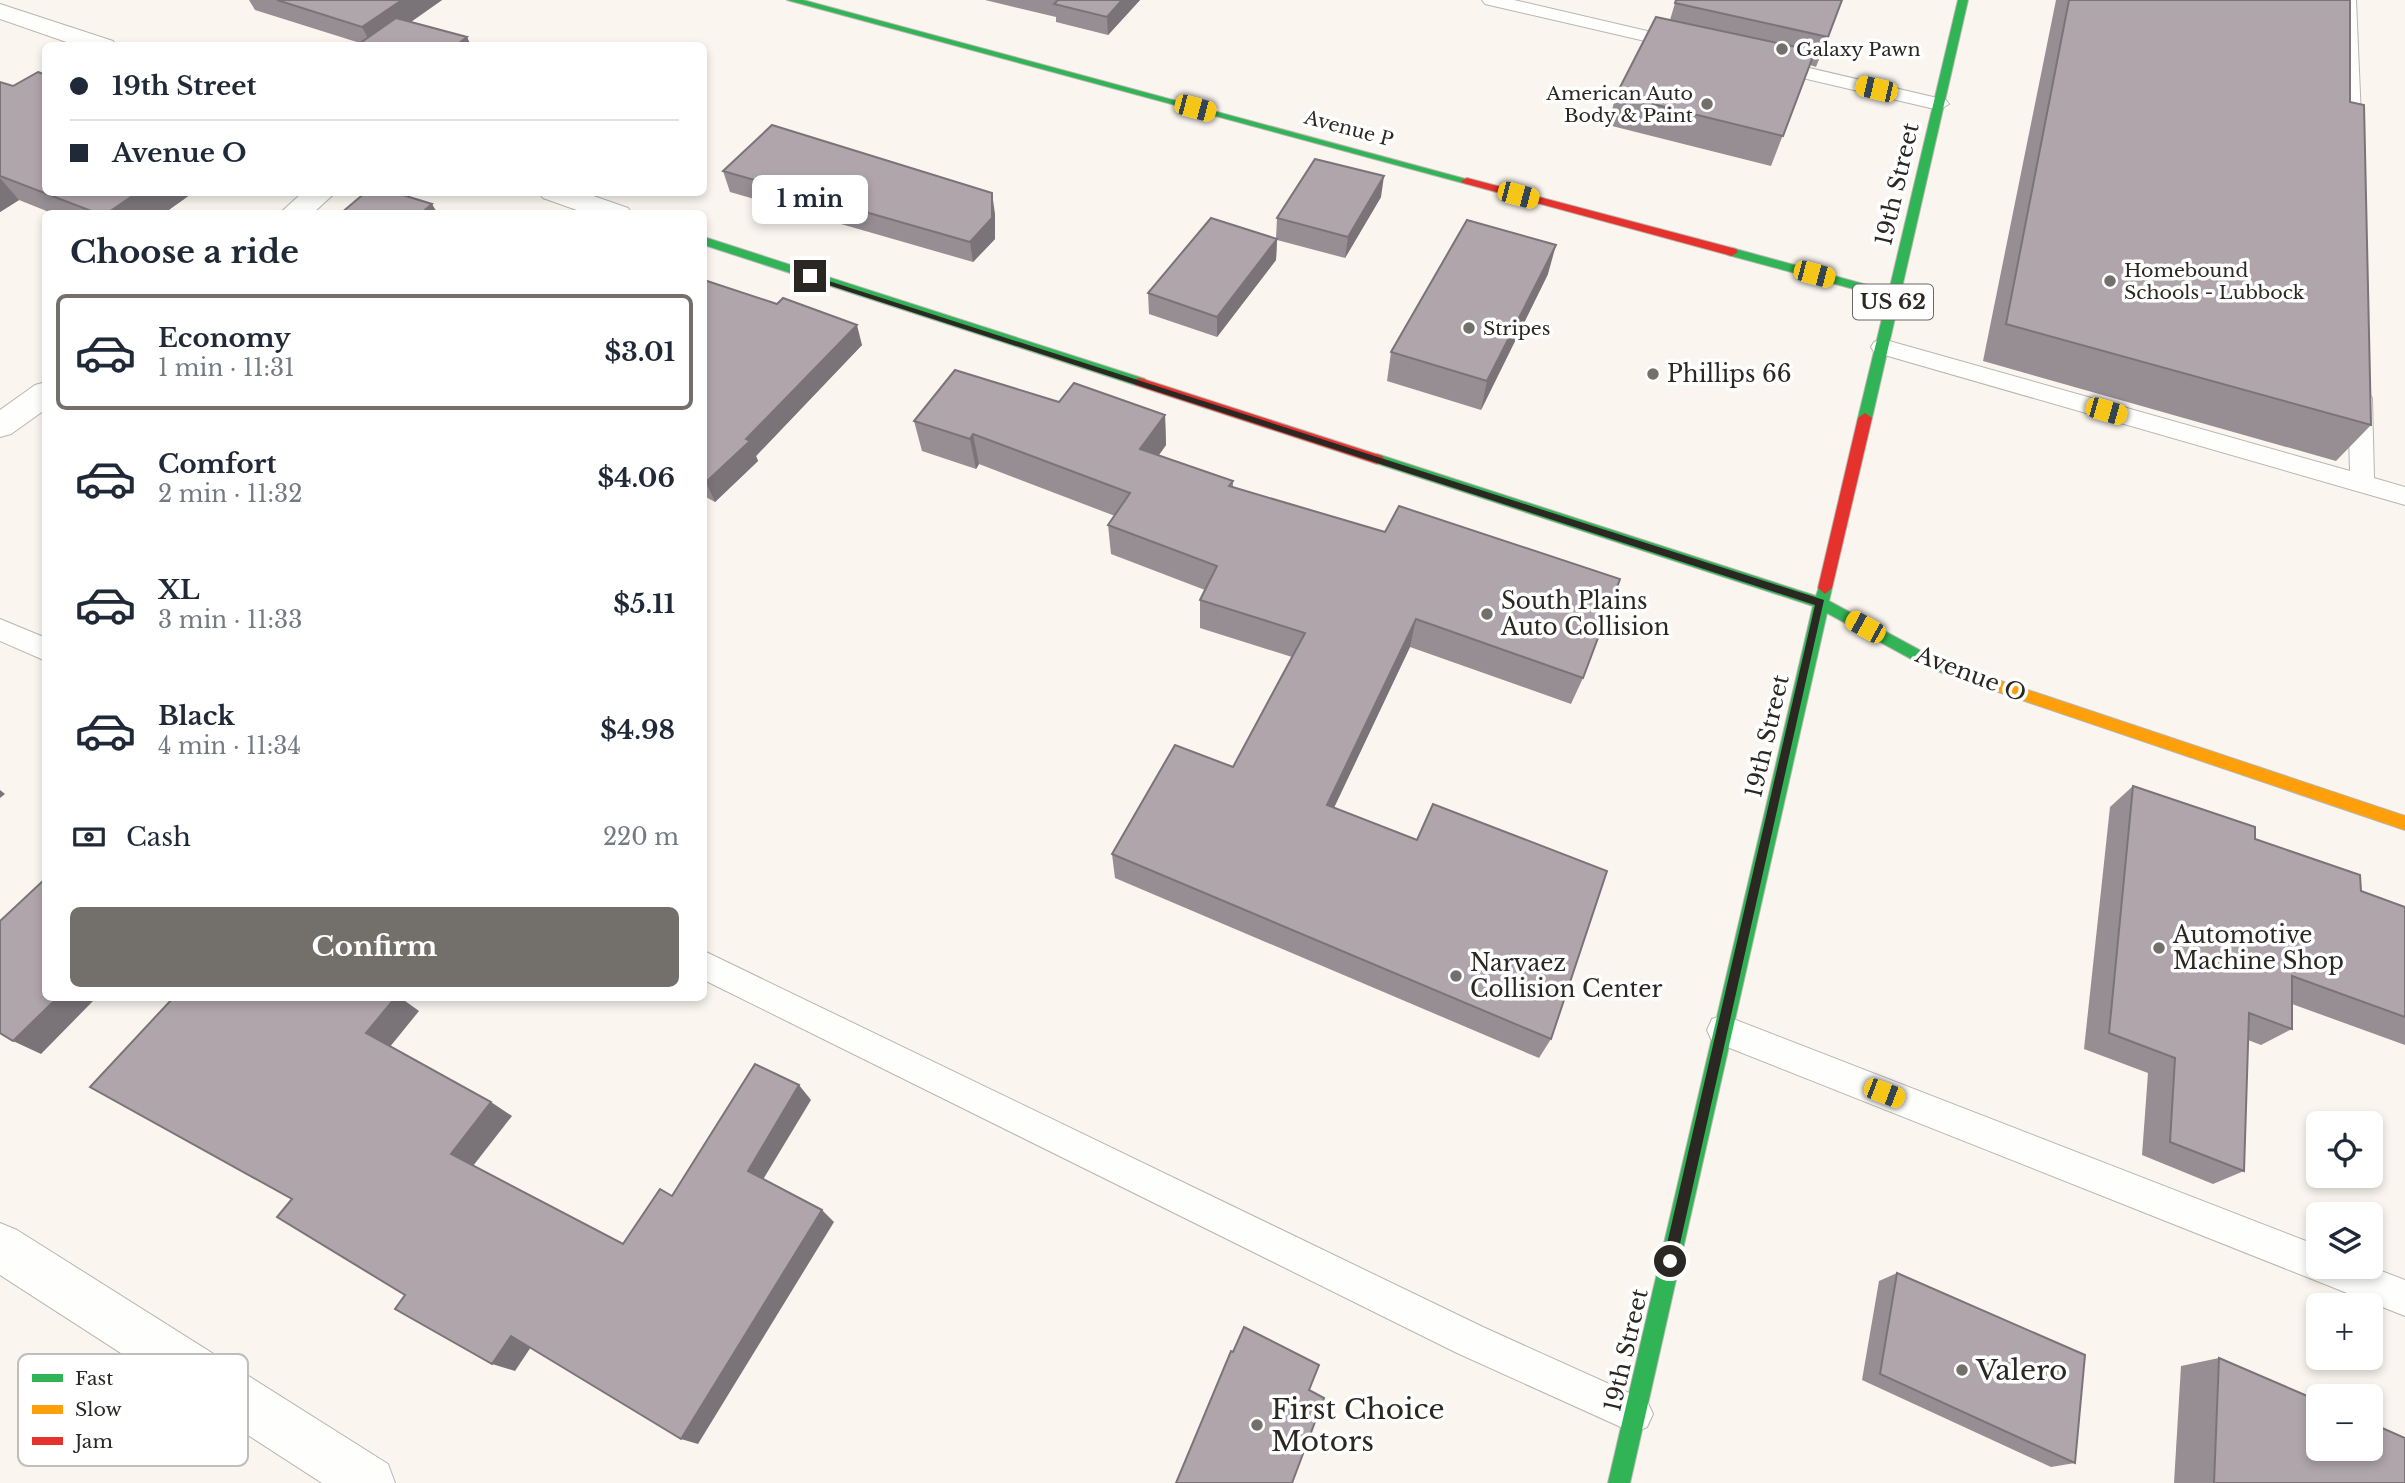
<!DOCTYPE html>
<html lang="en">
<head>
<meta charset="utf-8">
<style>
	:root { --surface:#fff; --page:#f2f2f3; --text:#1f2937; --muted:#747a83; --line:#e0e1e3; --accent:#736f6a }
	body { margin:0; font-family:"Libre Baskerville",serif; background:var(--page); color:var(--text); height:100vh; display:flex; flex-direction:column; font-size:26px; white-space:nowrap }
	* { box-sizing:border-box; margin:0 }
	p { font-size:23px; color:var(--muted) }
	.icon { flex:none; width:38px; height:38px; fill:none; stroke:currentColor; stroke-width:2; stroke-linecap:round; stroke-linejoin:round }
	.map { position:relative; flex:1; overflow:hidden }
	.side { position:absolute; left:42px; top:210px; width:665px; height:791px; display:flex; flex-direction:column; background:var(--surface); border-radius:10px; box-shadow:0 4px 10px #0003 }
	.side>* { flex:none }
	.guide { position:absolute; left:42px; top:42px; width:665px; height:154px; border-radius:10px; box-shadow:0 4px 10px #0003; display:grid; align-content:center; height:154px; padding:0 28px; background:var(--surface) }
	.controls { position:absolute; left:2306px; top:1111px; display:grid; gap:14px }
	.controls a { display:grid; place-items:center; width:77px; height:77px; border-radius:10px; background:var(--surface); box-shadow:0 4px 10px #0003; font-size:35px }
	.end { position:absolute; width:32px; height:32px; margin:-16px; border:9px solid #2b2723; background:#fff; box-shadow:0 0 0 4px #fff }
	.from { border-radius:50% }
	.bubble { position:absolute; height:49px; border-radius:10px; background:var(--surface); box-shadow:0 4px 10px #0003; font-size:23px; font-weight:700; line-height:49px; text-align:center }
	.car { position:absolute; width:21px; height:42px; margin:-21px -10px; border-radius:9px; box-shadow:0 0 5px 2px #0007; background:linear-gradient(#f5c518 24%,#345 0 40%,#f5c518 0 76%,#345 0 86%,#f5c518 0) }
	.guide b { display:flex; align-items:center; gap:24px; height:66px; font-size:26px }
	.guide b+b { border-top:2px solid var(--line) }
	.guide i { width:18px; height:18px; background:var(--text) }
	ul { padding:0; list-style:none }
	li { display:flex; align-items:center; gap:21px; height:116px; margin:0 14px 10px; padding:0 14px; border:4px solid transparent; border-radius:10px }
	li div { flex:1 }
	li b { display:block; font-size:26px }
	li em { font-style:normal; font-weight:700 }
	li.on { border-color:var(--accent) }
	li>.icon { width:63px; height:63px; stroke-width:1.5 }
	h2 { padding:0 28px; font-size:32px; line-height:84px }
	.pay { display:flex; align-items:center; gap:18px; height:77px; padding:0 28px; font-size:26px }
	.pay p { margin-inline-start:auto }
	.primary-button { display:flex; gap:14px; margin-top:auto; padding:14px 28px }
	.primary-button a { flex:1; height:80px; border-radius:10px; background:var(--accent); color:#fff; font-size:28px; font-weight:700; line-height:80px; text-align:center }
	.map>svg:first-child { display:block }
</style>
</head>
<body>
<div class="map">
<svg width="2405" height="1483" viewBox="0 0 2405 1483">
	<rect width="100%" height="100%" fill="#faf5ef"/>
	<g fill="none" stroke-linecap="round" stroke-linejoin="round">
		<defs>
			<g id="lane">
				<polygon points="1482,0 1514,0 1690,41 1693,45 1684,50 1485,4"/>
				<polygon points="2338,0 2356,0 2362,141 2352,147 2342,141"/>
				<polygon points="1771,59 1946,100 1949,104 1939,110 1764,69 1762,65"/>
				<polygon points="1882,339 2350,471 2348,398 2352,392 2368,392 2372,398 2374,478 2405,487 2405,505 1874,352 1871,347 1874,342"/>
				<polygon points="0,619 46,638 46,661 0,641"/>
				<polygon points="704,951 1483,1327 1647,1401 1653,1414 1647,1427 1634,1433 1457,1353 704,980"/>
				<polygon points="1723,1015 2319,1246 2319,1267 2371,1267 2405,1280 2405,1316 1712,1041 1707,1030 1712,1019"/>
			</g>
			<g id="street">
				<polygon points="0,4 113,41 116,46 78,46 0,19"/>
				<polygon points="303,192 336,192 312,214 279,214"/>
				<polygon points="539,192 582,192 628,208 632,214 588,214 543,198"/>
				<polygon points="46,382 46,409 11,434 0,437 0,410 35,385"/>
				<polygon points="0,1223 17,1230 388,1464 395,1483 322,1483 0,1275"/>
			</g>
			<g id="fast">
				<polygon points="787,0 803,0 1473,181 1463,183"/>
				<polygon points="1958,0 1968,0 1872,418 1865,423 1858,418 1887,298 1728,255 1726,252 1732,248 1889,291"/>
				<polygon points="704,237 1145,379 1146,382 1145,385 1135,385 704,245"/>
				<polygon points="1377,454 1816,596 1820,584 1830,584 1832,588 1829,601 1936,659 1973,672 1976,676 1973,680 1968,682 1926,667 1827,613 1630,1483 1608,1483 1813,606 1372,462 1370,459"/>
			</g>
			<polygon id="slow" points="1968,670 2405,816 2405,830 1963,680 1960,676 1963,672"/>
			<g id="jam">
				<polygon points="1467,178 1736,249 1738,252 1732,256 1463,183 1461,181"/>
				<polygon points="1140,378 1382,456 1384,459 1377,464 1135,385 1135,379"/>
				<polygon points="1865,413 1872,418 1832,588 1825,594 1818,588 1858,418"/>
			</g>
		</defs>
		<use href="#lane" stroke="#b9b5b0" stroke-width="2"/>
		<use href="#street" stroke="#b9b5b0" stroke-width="2"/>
		<use href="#fast" stroke="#b9b5b0" stroke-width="2"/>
		<use href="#slow" stroke="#b9b5b0" stroke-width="2"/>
		<use href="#jam" stroke="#b9b5b0" stroke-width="2"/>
		<use href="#lane" fill="#fefefd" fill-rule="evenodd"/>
		<use href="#street" fill="#fefefd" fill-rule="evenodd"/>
		<use href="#fast" fill="#30b455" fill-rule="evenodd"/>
		<use href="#slow" fill="#ff9f0a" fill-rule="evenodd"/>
		<use href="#jam" fill="#e5322d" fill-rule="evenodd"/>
	</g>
	<g fill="#968e93">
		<polygon points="249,0 442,0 411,22 467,37 471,46 356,46 360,43 255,10"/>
		<polygon points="985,0 1140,0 1108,35 1056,22 1056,17"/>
		<polygon points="2056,0 2350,0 2350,102 2371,425 2336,461 1983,361"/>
		<polygon points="1675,3 1828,37 1816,67 1810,65 1771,166 1608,125 1616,95 1670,20"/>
		<polygon points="0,82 46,192 194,192 163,214 54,214 19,200 0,212"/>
		<polygon points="723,171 995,214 995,239 973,262 730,192"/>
		<polygon points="1381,197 1345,258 1277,240 1276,260 1217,337 1149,314 1148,293 1276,239 1277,218"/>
		<polygon points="1548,274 1481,410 1387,381 1391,352"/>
		<polygon points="704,280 862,345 756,456 758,461 715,502 704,496"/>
		<polygon points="1059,402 1165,415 1166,445 1159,455 1233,481 1233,487 1583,678 1571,704 1410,647 1334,807 1551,1039 1539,1058 1115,878 1112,854 1233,767 1292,657 1200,628 1200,600 1205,590 1111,554 1108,525 1115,516 979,464 976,469 922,451 914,421"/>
		<polygon points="2133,786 2255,839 2361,891 2405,907 2405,1045 2292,1004 2292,1029 2261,1045 2248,1040 2244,1171 2213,1184 2142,1155 2148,1073 2084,1049 2110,807"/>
		<polygon points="1897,1273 2075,1463 2051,1467 1862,1380 1879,1281"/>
		<polygon points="2219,1358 2405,1483 2174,1483 2181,1366"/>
	</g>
	<g fill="#7a7478">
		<polygon points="402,0 442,0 376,46 372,46 362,27"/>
		<polygon points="1122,0 1140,0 1108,35 1107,17"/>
		<polygon points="467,37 471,46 455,46"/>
		<polygon points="1384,176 1381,197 1345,258 1348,237"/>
		<polygon points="0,178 19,200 0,212"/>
		<polygon points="138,192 194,192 163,214 106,214"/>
		<polygon points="992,193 995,214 995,239 973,262 970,242"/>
		<polygon points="432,204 438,214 420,214"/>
		<polygon points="1277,239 1276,260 1217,337 1217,317"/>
		<polygon points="1556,245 1548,274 1481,410 1487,381"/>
		<polygon points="857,325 862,345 756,456 758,461 715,502 706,482 746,439"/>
		<polygon points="1165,415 1166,445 1142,478 1140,449"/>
		<polygon points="973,434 979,464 976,469 970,439"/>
		<polygon points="1416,619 1410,647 1324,829 1327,805"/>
		<polygon points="0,790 5,794 0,798"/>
		<polygon points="57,998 96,998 41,1054 13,1041"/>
		<polygon points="395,998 401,998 419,1011 389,1048 366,1033"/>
		<polygon points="799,1085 811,1100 761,1183 748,1171"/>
		<polygon points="491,1102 512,1116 473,1166 451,1154"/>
		<polygon points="822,1210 834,1222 698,1444 681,1439"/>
		<polygon points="511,1336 533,1344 515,1371 492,1364"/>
	</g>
	<g fill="#afa5ab" stroke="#7a7478" stroke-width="2">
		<polygon points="277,0 402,0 362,27"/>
		<polygon points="1058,0 1122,0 1107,17 1054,4"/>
		<polygon points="1676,0 1842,0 1828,37 1675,3"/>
		<polygon points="2069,0 2350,0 2350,102 2364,105 2371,425 2006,324"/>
		<polygon points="1656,17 1815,51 1783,136 1616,95"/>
		<polygon points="396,18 467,37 455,46 356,46"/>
		<polygon points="38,72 46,75 46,192 138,192 106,214 99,214 0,176 0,82 13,86"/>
		<polygon points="772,125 992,193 992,218 970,242 723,171"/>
		<polygon points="1315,159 1384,176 1348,237 1277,218"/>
		<polygon points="366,192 393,192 432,204 420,214 340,214"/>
		<polygon points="1211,218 1277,239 1217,317 1148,293"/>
		<polygon points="1467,220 1556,245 1487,381 1391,352"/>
		<polygon points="704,280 777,304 783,298 857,325 746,439 750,441 706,482 704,481"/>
		<polygon points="955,370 1059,402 1074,383 1165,415 1140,449 1233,481 1229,486 1385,532 1399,506 1620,579 1583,678 1416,619 1327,805 1417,840 1433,804 1607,871 1551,1039 1112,854 1175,745 1233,767 1305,633 1200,600 1217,566 1108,525 1130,493 973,434 970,439 914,421"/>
		<polygon points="2133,786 2255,827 2255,839 2360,875 2361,891 2405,907 2405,1017 2292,976 2292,1029 2249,1013 2244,1171 2170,1142 2175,1058 2109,1033"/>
		<polygon points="46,878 46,998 57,998 13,1041 0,1033 0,921"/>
		<polygon points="173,998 395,998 366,1033 491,1102 451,1154 623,1244 660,1189 672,1196 755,1064 799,1085 748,1171 822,1210 681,1439 511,1336 492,1364 395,1309 405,1295 277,1217 292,1199 90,1087"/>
		<polygon points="1897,1273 2085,1355 2075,1463 1880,1374"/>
		<polygon points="1244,1327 1319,1365 1309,1390 1324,1398 1292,1483 1176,1483 1231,1351 1233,1352"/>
		<polygon points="2219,1358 2319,1401 2319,1449 2371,1449 2371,1423 2405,1438 2405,1483 2214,1483"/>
	</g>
	<polygon fill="#2b2723" points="807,274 1824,600 1675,1266 1665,1266 1663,1261 1815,605 807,278"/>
	<g fill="#736f6a" stroke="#fff" stroke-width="2.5">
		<circle cx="1782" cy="49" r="7"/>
		<circle cx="1707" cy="104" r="7"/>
		<circle cx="2110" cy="281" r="7"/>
		<circle cx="1469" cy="328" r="7"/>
		<circle cx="1653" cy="374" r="7"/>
		<circle cx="1487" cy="614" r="7"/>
		<circle cx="2159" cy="948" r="7"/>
		<circle cx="1456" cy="976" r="7"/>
		<circle cx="1962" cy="1370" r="7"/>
		<circle cx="1257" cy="1425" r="7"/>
	</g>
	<g text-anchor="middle" stroke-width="7" stroke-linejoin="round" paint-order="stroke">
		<g font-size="19" fill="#2b2723" stroke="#fff" text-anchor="start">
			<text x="1796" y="56">Galaxy Pawn</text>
			<text x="1693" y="100" text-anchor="end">American Auto<tspan x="1693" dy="22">Body &amp; Paint</tspan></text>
			<text x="2124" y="277">Homebound<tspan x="2124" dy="22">Schools - Lubbock</tspan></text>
			<text x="1483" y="335">Stripes</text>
		</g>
		<g font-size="19" fill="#2b2723" stroke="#fff">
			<text transform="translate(1349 128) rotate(15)" y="7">Avenue P</text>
		</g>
		<rect fill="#fff" stroke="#6b6865" stroke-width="2" x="1853" y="284.5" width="80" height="35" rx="5"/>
		<g font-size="21" font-weight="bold" fill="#2b2723">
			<text x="1893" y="309">US 62</text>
		</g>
		<g font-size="23" fill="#2b2723" stroke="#fff">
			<text transform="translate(1897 184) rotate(-77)" y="8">19th Street</text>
			<text transform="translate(1971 674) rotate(21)" y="8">Avenue O</text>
			<text transform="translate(1767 736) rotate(-77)" y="8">19th Street</text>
			<text transform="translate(1626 1350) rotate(-77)" y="8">19th Street</text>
		</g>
		<g font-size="23" fill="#2b2723" stroke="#fff" text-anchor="start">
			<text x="1667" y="382">Phillips 66</text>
			<text x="1501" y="609">South Plains<tspan x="1501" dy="26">Auto Collision</tspan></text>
			<text x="2173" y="943">Automotive<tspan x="2173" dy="26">Machine Shop</tspan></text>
			<text x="1470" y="971">Narvaez<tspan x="1470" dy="26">Collision Center</tspan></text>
		</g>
		<g font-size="28" fill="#2b2723" stroke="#fff" text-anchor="start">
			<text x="1976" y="1380">Valero</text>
			<text x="1271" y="1419">First Choice<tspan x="1271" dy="32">Motors</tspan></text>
		</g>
	</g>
	<rect x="18" y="1354" width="230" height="112" rx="10" fill="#fff" stroke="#bfbebd" stroke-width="2"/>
	<rect x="32" y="1374" width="31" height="8" fill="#30b455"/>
	<rect x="32" y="1405" width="31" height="9" fill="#ff9f0a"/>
	<rect x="32" y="1437" width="31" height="8" fill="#e5322d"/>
	<g font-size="19" fill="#2b2723">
		<text x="75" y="1385">Fast</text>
		<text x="75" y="1416">Slow</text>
		<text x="75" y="1448">Jam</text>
	</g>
</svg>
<div class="controls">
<a><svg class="icon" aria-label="locate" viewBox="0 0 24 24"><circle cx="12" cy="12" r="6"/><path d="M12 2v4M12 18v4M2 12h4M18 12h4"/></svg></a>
<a><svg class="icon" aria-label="layers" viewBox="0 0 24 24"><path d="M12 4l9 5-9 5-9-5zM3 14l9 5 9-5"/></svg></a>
<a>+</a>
<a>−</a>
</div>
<i class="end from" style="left:1670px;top:1261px"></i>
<i class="end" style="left:810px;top:276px"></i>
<div class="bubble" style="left:752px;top:175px;width:116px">1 min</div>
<i class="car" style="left:1876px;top:89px;rotate:283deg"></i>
<i class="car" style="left:1195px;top:108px;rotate:105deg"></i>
<i class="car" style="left:1518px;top:195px;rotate:105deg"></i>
<i class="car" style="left:1814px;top:274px;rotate:105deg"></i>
<i class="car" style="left:2106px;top:411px;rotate:106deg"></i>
<i class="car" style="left:1865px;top:627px;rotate:299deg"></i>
<i class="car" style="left:1884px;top:1093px;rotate:111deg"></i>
<div class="guide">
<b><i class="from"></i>19th Street</b>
<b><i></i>Avenue O</b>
</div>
<section class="side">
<h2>Choose a ride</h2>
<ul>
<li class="on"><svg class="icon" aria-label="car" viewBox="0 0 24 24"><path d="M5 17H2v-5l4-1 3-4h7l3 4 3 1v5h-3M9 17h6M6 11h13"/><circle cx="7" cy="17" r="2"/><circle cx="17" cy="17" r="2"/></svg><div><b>Economy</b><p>1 min · 11:31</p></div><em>$3.01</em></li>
<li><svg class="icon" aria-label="car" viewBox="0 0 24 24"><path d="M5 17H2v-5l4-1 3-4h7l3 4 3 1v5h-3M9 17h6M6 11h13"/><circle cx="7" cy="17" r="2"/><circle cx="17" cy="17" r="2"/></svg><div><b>Comfort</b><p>2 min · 11:32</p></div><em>$4.06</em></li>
<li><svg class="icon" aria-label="car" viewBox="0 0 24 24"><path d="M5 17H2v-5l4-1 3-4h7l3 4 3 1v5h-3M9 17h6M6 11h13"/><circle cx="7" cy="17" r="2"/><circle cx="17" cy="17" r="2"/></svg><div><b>XL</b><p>3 min · 11:33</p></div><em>$5.11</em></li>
<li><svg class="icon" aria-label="car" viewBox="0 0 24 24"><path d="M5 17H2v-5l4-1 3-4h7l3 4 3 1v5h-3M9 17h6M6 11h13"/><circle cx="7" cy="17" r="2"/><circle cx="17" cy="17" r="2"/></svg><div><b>Black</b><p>4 min · 11:34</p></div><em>$4.98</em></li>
</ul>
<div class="pay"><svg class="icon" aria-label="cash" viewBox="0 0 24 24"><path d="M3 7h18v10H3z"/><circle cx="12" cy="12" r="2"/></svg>Cash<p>220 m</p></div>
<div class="primary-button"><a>Confirm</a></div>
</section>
</div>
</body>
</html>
